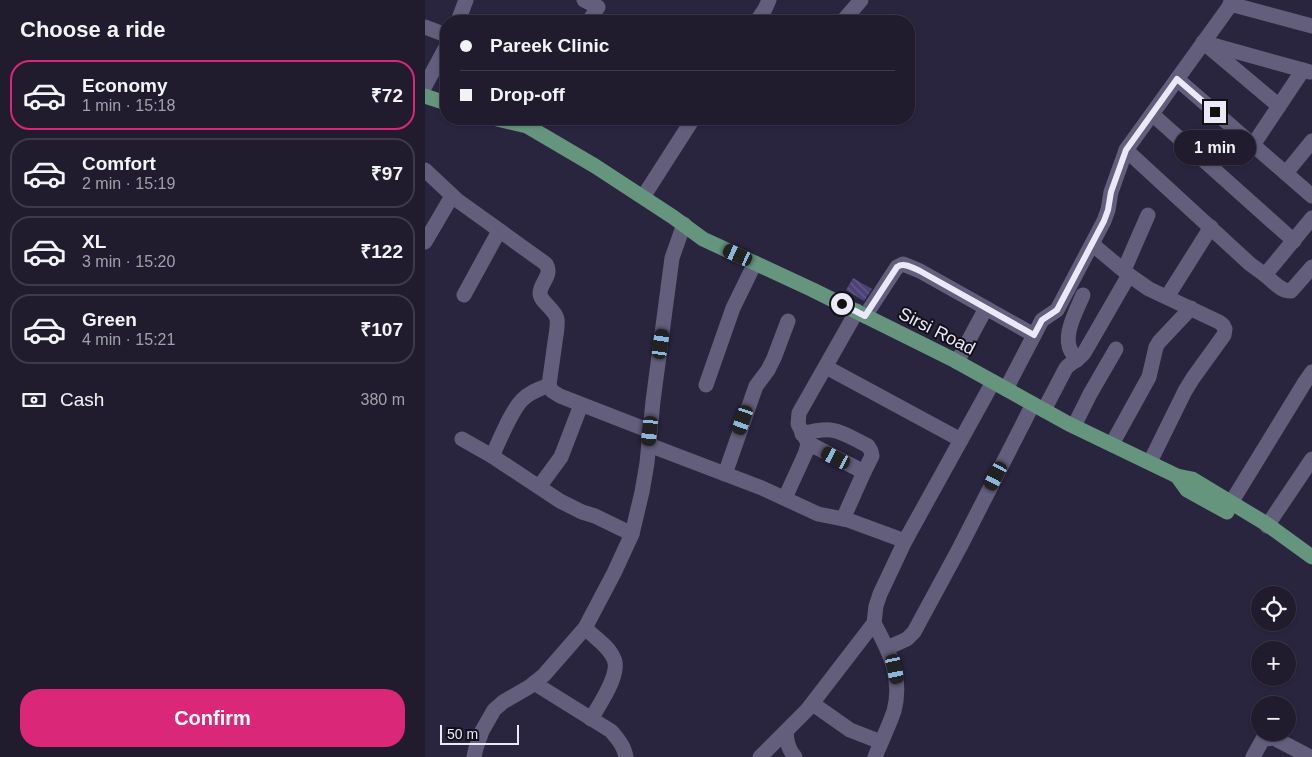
<!DOCTYPE html>
<html lang="en">
<head>
<meta charset="utf-8">
<style>
	:root { --surface:#201c2e; --page:#282536; --text:#f1f3f6; --muted:#a2a1aa; --line:#3d3a4a; --accent:#db2777 }
	body { margin:0; font-family:Arial,sans-serif; background:var(--page); color:var(--text); height:100vh; display:flex; flex-direction:column; font-size:19px; white-space:nowrap }
	* { box-sizing:border-box; margin:0 }
	p { font-size:16px; color:var(--muted) }
	.icon { flex:none; width:28px; height:28px; fill:none; stroke:currentColor; stroke-width:2; stroke-linecap:round; stroke-linejoin:round }
	.map { position:relative; flex:1; overflow:hidden }
	.sheet { display:flex; flex-direction:column; background:var(--surface); width:425px }
	.sheet>* { flex:none }
	.banner { position:absolute; left:15px; top:15px; width:475px; height:110px; border-radius:20px; box-shadow:0 1px 4px #0004,0 0 0 1px var(--line); display:grid; align-content:center; height:110px; padding:0 20px; background:var(--surface) }
	.fabs { position:absolute; left:826px; top:586px; display:grid; gap:10px }
	.fabs a { display:grid; place-items:center; width:45px; height:45px; border-radius:50%; background:var(--surface); box-shadow:0 1px 4px #0004,0 0 0 1px var(--line); font-size:25px }
	.scale { position:absolute; left:15px; bottom:12px; width:79px; box-sizing:border-box; padding-left:5px; border:2px solid #ebe9f9; border-top:0; font-size:14px; line-height:18px; white-space:nowrap; color:#ebe9f9; -webkit-text-stroke:4px #12101b; paint-order:stroke }
	.end { position:absolute; width:22px; height:22px; margin:-11px; border:6px solid #ebe9f9; background:#111; box-shadow:0 0 0 2px #111 }
	.from { border-radius:50% }
	.bubble { position:absolute; height:35px; border-radius:18px; background:var(--surface); box-shadow:0 1px 4px #0004,0 0 0 1px var(--line); font-size:16px; font-weight:600; line-height:35px; text-align:center }
	.car { position:absolute; width:15px; height:30px; margin:-15px -8px; border-radius:6px; box-shadow:0 0 4px 1px #0007; background:linear-gradient(#222 24%,#8ab4d8 0 40%,#222 0 76%,#8ab4d8 0 86%,#222 0) }
	.banner b { display:flex; align-items:center; gap:18px; height:48px; font-size:19px }
	.banner b+b { border-top:1px solid var(--line) }
	.banner i { width:12px; height:12px; background:var(--text) }
	ul { padding:0; list-style:none }
	li { display:flex; align-items:center; gap:15px; height:70px; margin:0 10px 8px; padding:0 10px; border:2px solid var(--line); border-radius:20px }
	li div { flex:1 }
	li b { display:block; font-size:19px }
	li em { font-style:normal; font-weight:600 }
	li.active { border-color:var(--accent) }
	li>.icon { width:45px; height:45px; stroke-width:1.5 }
	h2 { padding:0 20px; font-size:22px; line-height:60px }
	.pay { display:flex; align-items:center; gap:12px; height:55px; padding:0 20px; font-size:19px }
	.pay p { margin-inline-start:auto }
	.action { display:flex; gap:10px; margin-top:auto; padding:10px 20px }
	.action a { flex:1; height:58px; border-radius:20px; background:var(--accent); color:#fff; font-size:20px; font-weight:600; line-height:58px; text-align:center }
	main { display:flex; flex:1; min-height:0 }
	.map>svg:first-child { display:block }
</style>
</head>
<body>
<main>
<section class="sheet">
<h2>Choose a ride</h2>
<ul>
<li class="active"><svg class="icon" aria-label="car" viewBox="0 0 24 24"><path d="M5 17H2v-5l4-1 3-4h7l3 4 3 1v5h-3M9 17h6M6 11h13"/><circle cx="7" cy="17" r="2"/><circle cx="17" cy="17" r="2"/></svg><div><b>Economy</b><p>1 min · 15:18</p></div><em>₹72</em></li>
<li><svg class="icon" aria-label="car" viewBox="0 0 24 24"><path d="M5 17H2v-5l4-1 3-4h7l3 4 3 1v5h-3M9 17h6M6 11h13"/><circle cx="7" cy="17" r="2"/><circle cx="17" cy="17" r="2"/></svg><div><b>Comfort</b><p>2 min · 15:19</p></div><em>₹97</em></li>
<li><svg class="icon" aria-label="car" viewBox="0 0 24 24"><path d="M5 17H2v-5l4-1 3-4h7l3 4 3 1v5h-3M9 17h6M6 11h13"/><circle cx="7" cy="17" r="2"/><circle cx="17" cy="17" r="2"/></svg><div><b>XL</b><p>3 min · 15:20</p></div><em>₹122</em></li>
<li><svg class="icon" aria-label="car" viewBox="0 0 24 24"><path d="M5 17H2v-5l4-1 3-4h7l3 4 3 1v5h-3M9 17h6M6 11h13"/><circle cx="7" cy="17" r="2"/><circle cx="17" cy="17" r="2"/></svg><div><b>Green</b><p>4 min · 15:21</p></div><em>₹107</em></li>
</ul>
<div class="pay"><svg class="icon" aria-label="cash" viewBox="0 0 24 24"><path d="M3 7h18v10H3z"/><circle cx="12" cy="12" r="2"/></svg>Cash<p>380 m</p></div>
<div class="action"><a>Confirm</a></div>
</section>
<div class="map">
<svg width="887" height="757" viewBox="0 0 887 757">
	<defs>
		<pattern id="building-back-hatch" width="6" height="6" patternUnits="userSpaceOnUse" patternTransform="scale(1.25)"><rect width="6" height="6" fill="#4d4276"/><path d="M-1 5l2 2M0 0l6 6M5-1l2 2" fill="none" stroke="#675d8a"/></pattern>
	</defs>
	<rect width="100%" height="100%" fill="#2a253e"/>
	<polygon fill="url(#building-back-hatch)" points="428,278 447,289 439,301 421,290"/>
	<g fill="none" stroke-linecap="round" stroke-linejoin="round">
		<g stroke="#635e7b" stroke-width="15">
			<polyline points="159,0 173,7 164,21"/>
			<polyline points="805,4 887,26"/>
			<polyline points="33,21 41,0"/>
			<polyline points="332,21 340,9 344,0"/>
			<polyline points="418,21 436,0"/>
			<polyline points="0,27 21,35"/>
			<polyline points="778,42 854,106 878,70"/>
			<polyline points="784,44 885,72"/>
			<polyline points="752,79 887,196"/>
			<polyline points="0,86 21,47"/>
			<polyline points="727,114 869,241"/>
			<polyline points="828,145 854,106"/>
			<polyline points="701,150 825,264 840,275 887,218"/>
			<path d="M0,170L32,200L121,264C128,275 115,283 115,293C115,302 130,309 132,319C133,326 131,335 130,342C128,357 126,371 124,385L127,391L135,396L225,431"/>
			<polyline points="861,173 887,141"/>
			<polyline points="218,197 268,119"/>
			<polyline points="0,242 27,196"/>
			<polyline points="667,244 704,275 724,289 794,322 798,325 800,329 799,335 768,378 760,391 725,462"/>
			<polyline points="699,270 723,215"/>
			<path d="M840,275C848,281 856,292 866,291L887,267"/>
			<polyline points="39,295 74,231"/>
			<polyline points="742,297 786,227"/>
			<polyline points="440,316 472,267 478,264 495,271 609,335"/>
			<path d="M652,360C649,356 645,351 644,346C640,331 652,309 658,295"/>
			<polyline points="532,362 561,308"/>
			<polyline points="401,367 536,440"/>
			<polyline points="281,385 308,308 330,263"/>
			<polyline points="581,389 617,320 632,310 679,221 683,210 686,192 701,150 809,0"/>
			<path d="M619,410L641,368C646,362 654,360 659,353L704,275"/>
			<polyline points="649,426 665,394 691,349"/>
			<path d="M377,434C410,425 414,431 443,446L446,451L447,456L439,472L418,519"/>
			<polyline points="37,439 67,456 135,501 157,512 170,516 207,534"/>
			<polyline points="383,443 439,472"/>
			<polyline points="687,444 724,377 731,347 734,342 766,308"/>
			<polyline points="224,445 337,488 393,514 423,520 480,541"/>
			<path d="M67,456C74,442 86,411 97,400C104,392 115,389 124,385"/>
			<polyline points="300,474 331,386 343,370 349,358 363,321"/>
			<polyline points="114,487 136,457 156,405"/>
			<polyline points="360,498 381,452 383,443 373,424 374,413 432,311"/>
			<polyline points="801,511 880,382 887,372"/>
			<polyline points="842,526 887,459"/>
			<path d="M449,623C464,651 478,678 469,711C464,726 456,742 450,757"/>
			<path d="M160,628C169,637 184,646 189,659C196,674 174,705 166,719"/>
			<polyline points="462,648 482,639 489,632 535,547 608,404"/>
			<path d="M109,683L186,731C193,739 199,746 201,757"/>
			<polyline points="388,704 425,730 456,742"/>
			<path d="M361,732C362,742 363,749 370,757"/>
			<polyline points="49,757 51,748 57,731 69,710 78,702 104,687 119,675 160,628 189,573 207,534 217,492 222,463 228,401 247,258 259,224"/>
			<polyline points="335,757 382,710 449,623 451,606 455,594 480,541 568,382"/>
			<polyline points="828,757 838,739 849,738 885,757"/>
		</g>
		<g stroke="#65957d" stroke-width="15">
			<polyline points="0,96 21,103"/>
			<polyline points="72,119 102,126 170,166 248,217 278,239 388,290 527,359 644,424 752,476 767,479 840,523 887,557"/>
			<polyline points="752,476 762,490 802,512"/>
		</g>
	</g>
	<g fill="none" stroke-linecap="round" stroke-linejoin="round">
		<path stroke="#ebe9f9" stroke-width="6" d="M417,304L440,316L472,267C479,262 488,268 495,271L609,335L617,320L632,310L679,221L683,210L686,192L701,150L752,79L790,112"/>
	</g>
	<g text-anchor="middle" stroke-width="4" stroke-linejoin="round" paint-order="stroke">
		<g font-size="18" fill="#ebe9f9" stroke="#12101b">
			<text transform="translate(512 331) rotate(27)" y="6">Sirsi Road</text>
		</g>
	</g>
</svg>
<div class="fabs">
<a><svg class="icon" aria-label="locate" viewBox="0 0 24 24"><circle cx="12" cy="12" r="6"/><path d="M12 2v4M12 18v4M2 12h4M18 12h4"/></svg></a>
<a>+</a>
<a>−</a>
</div>
<div class="scale">50 m</div>
<i class="end from" style="left:417px;top:304px"></i>
<i class="end" style="left:790px;top:112px"></i>
<div class="bubble" style="left:749px;top:130px;width:82px">1 min</div>
<i class="car" style="left:313px;top:255px;rotate:295deg"></i>
<i class="car" style="left:236px;top:344px;rotate:8deg"></i>
<i class="car" style="left:318px;top:420px;rotate:199deg"></i>
<i class="car" style="left:225px;top:431px;rotate:186deg"></i>
<i class="car" style="left:411px;top:458px;rotate:297deg"></i>
<i class="car" style="left:571px;top:476px;rotate:208deg"></i>
<i class="car" style="left:470px;top:669px;rotate:168deg"></i>
<div class="banner">
<b><i class="from"></i>Pareek Clinic</b>
<b><i></i>Drop-off</b>
</div>
</div>
</main>
</body>
</html>
